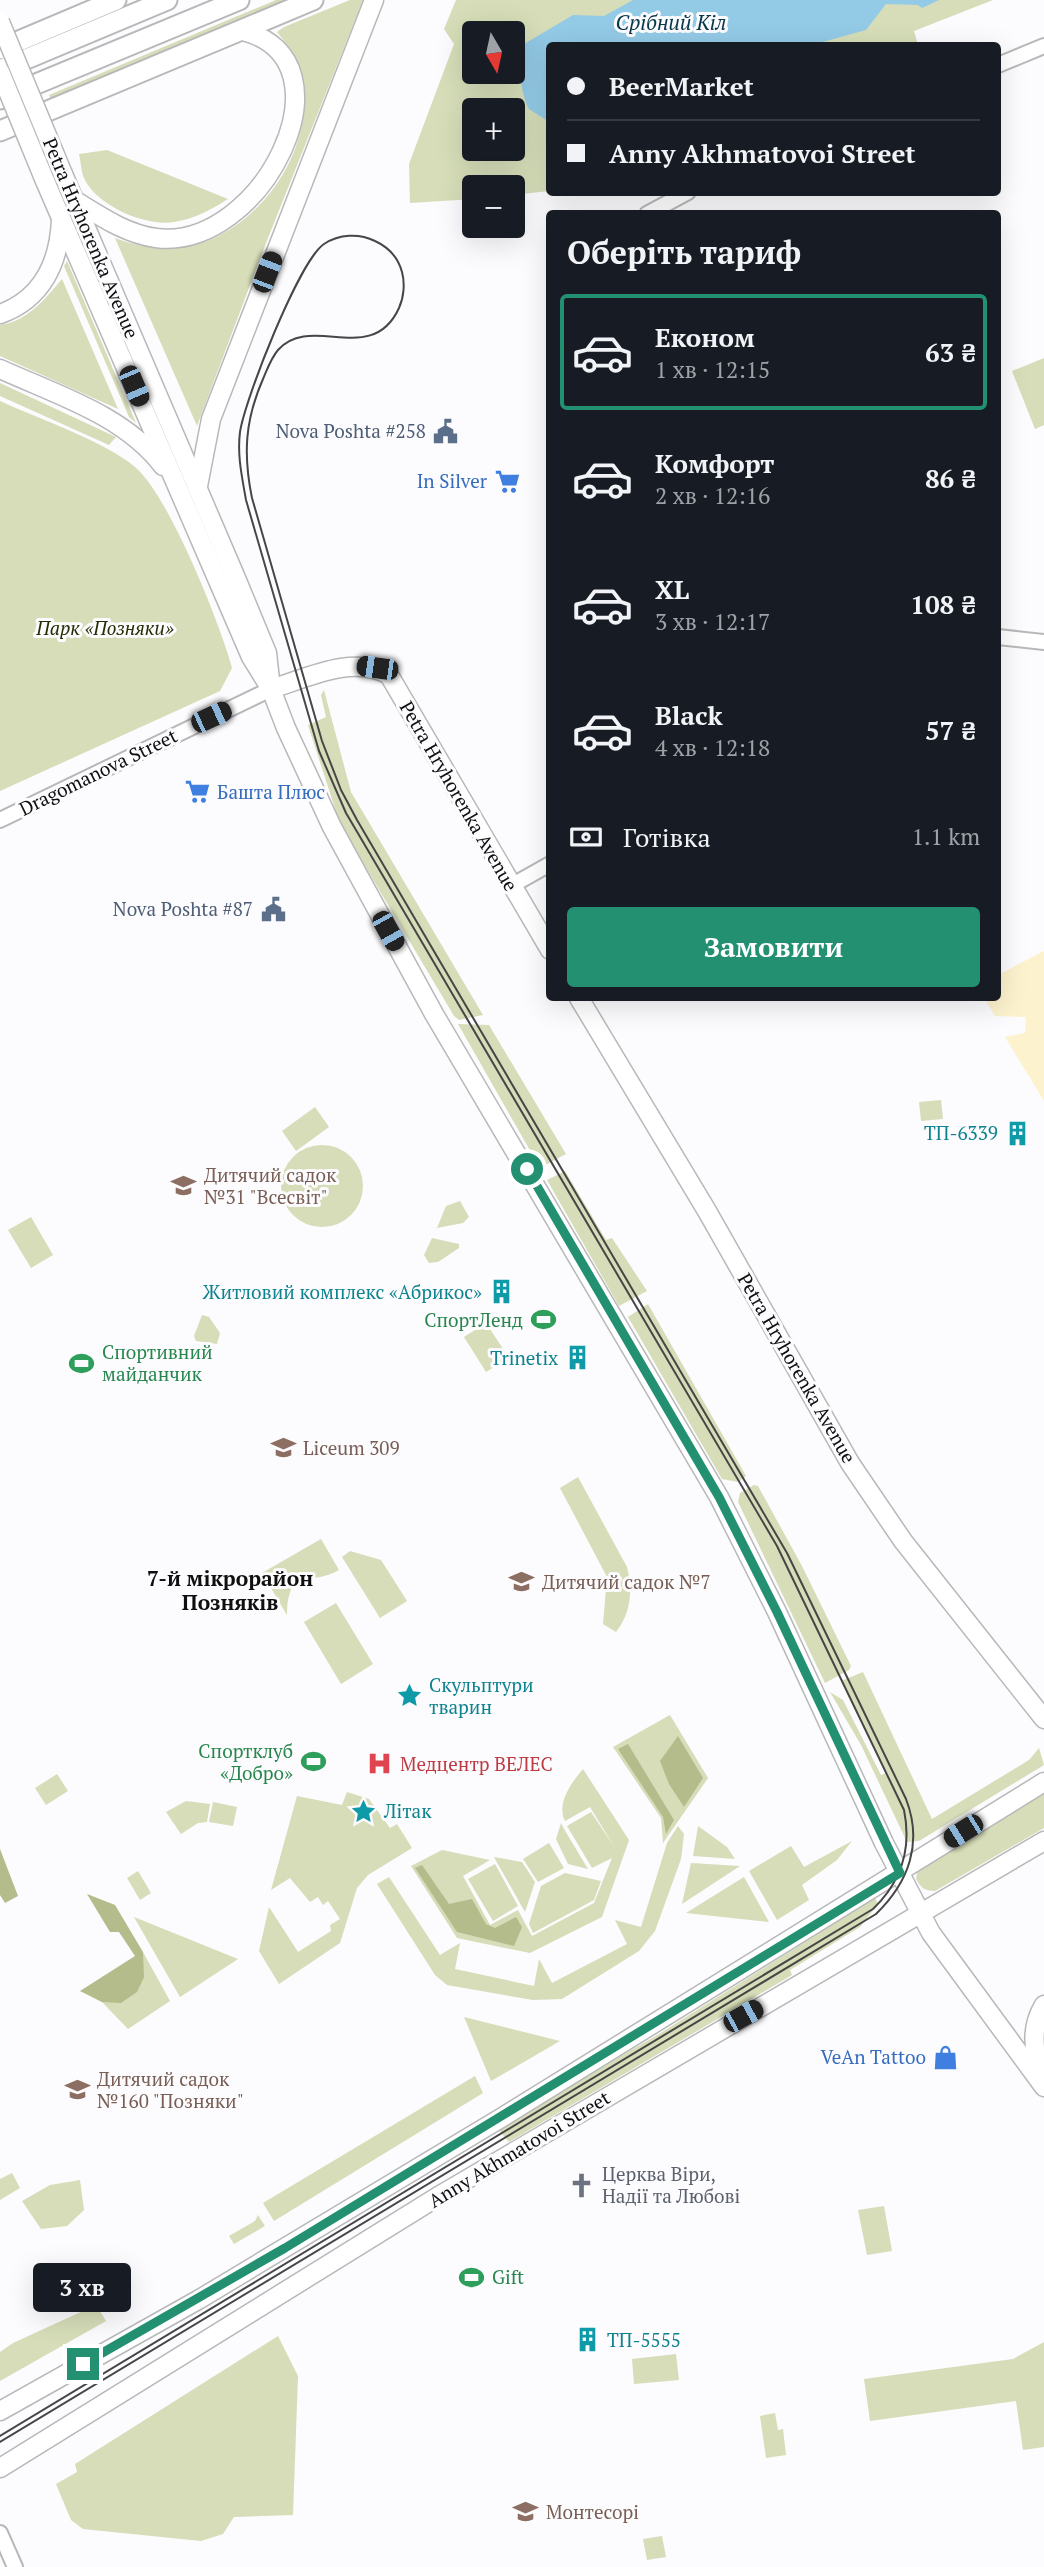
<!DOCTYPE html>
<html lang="uk">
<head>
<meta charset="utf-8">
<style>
	:root { --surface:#171b24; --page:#20242c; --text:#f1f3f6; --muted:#9ea1a6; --line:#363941; --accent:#239171 }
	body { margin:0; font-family:"PT Serif",serif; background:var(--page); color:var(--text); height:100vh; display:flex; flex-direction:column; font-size:26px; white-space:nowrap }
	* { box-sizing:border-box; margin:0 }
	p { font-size:23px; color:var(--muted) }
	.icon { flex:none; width:38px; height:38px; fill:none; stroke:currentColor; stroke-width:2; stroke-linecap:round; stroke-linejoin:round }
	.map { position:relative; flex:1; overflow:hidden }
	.details { position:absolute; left:546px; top:210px; width:455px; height:791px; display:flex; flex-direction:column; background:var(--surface); border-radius:7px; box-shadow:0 7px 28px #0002 }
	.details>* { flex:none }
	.top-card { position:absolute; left:546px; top:42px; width:455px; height:154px; border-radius:7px; box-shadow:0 7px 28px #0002; display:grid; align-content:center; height:154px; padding:0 21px; background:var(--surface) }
	.needle { width:46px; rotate:171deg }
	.fabs { position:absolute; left:462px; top:21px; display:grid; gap:14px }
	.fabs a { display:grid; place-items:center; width:63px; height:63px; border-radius:7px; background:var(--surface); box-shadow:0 7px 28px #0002; font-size:35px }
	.end { position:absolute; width:32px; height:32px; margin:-16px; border:9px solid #239171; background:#fff; box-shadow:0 0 0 4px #fff }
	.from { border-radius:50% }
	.bubble { position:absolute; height:49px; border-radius:7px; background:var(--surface); box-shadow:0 7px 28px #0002; font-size:23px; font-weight:800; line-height:49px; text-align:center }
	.car { position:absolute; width:21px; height:42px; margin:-21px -10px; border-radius:9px; box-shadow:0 0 5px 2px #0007; background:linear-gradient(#222 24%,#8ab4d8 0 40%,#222 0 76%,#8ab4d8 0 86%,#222 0) }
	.top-card b { display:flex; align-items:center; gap:24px; height:66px; font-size:26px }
	.top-card b+b { border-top:2px solid var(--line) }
	.top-card i { width:18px; height:18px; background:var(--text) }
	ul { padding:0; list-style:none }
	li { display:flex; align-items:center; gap:21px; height:116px; margin:0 14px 10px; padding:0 7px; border:4px solid transparent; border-radius:7px }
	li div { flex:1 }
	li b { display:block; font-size:26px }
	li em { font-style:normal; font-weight:800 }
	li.on { border-color:var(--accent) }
	li>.icon { width:63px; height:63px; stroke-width:1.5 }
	h2 { padding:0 21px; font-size:32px; line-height:84px }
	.pay { display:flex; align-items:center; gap:18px; height:77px; padding:0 21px; font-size:26px }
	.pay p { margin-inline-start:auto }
	.primary-button { display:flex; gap:14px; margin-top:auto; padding:14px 21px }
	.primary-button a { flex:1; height:80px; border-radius:7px; background:var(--accent); color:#fff; font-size:28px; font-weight:800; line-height:80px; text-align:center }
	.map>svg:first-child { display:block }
</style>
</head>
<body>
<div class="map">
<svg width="1044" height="2567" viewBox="0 0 1044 2567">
	<rect width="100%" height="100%" fill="#fcfbfd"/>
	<g fill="#d6ddb8" fill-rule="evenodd">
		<polygon points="276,0 301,0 52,103 49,95"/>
		<path d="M350,0H363L264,248L197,426L115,238C149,251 186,253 220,235C290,198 335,99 277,32L284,27Z"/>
		<path d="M456,0H993L914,31L918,45L550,46L549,191L513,195V187H474V199L410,203L409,164L454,44L444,29ZM474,33H513V72H474ZM474,110H513V149H474Z"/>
		<path d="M107,150L228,199C211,210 194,219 174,222C146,227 98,206 85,180C81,173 81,162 79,154Z"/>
		<polygon points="67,261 136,423 129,417 64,266"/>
		<path d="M62,279L118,409L0,356V325C28,321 45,299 62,279Z"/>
		<polygon points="1044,358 1044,425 1035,429 1012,371"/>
		<polygon points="0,383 116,437 109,445 0,396"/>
		<path d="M0,401C37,418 106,442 135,467C168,494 220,623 232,668L220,691L0,791Z"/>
		<polygon points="324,690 351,792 483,1015 459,1020 454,1016 340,824 308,725 326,717 321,695"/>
		<polygon points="458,1024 489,1025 566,1154 540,1168"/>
		<polygon points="941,1100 943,1119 921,1121 919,1102"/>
		<polygon points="315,1107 329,1127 296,1151 282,1131"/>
		<circle cx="322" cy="1186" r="41"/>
		<polygon points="565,1171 606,1240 612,1238 647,1291 619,1306 547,1180"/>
		<polygon points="460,1201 469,1217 463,1223 437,1228 446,1206"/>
		<polygon points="31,1217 53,1255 31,1268 8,1230"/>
		<polygon points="432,1238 459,1244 459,1248 438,1262 429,1263 424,1255"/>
		<polygon points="648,1304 746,1476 738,1482 722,1479 628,1317"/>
		<polygon points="202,1315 209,1317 220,1333 217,1344 196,1341 194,1336"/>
		<polygon points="486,1323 509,1358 486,1372 464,1337"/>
		<path d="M578,1477L627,1567C633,1590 631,1613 616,1632L603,1624L607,1577L560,1488Z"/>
		<polygon points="754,1485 758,1486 802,1566 851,1666 849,1670 825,1683 738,1502 740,1493"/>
		<path d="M321,1539L339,1570C310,1587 288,1565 287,1615L262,1573Z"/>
		<polygon points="350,1551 381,1560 407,1601 380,1618 342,1557"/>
		<polygon points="336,1603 373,1664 341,1684 304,1622"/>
		<polygon points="863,1672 932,1819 1029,1760 1039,1748 1044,1765 919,1841 907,1842 861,1745 830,1692 843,1700 881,1775 886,1773 841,1681"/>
		<polygon points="670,1715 708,1778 663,1843 661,1818 613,1747"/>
		<path d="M583,1769L629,1840L602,1917L530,1953L457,1938L411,1866L442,1850L490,1860L463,1876L490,1925L518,1910L532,1936L594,1903L612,1858L592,1868L567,1826L591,1812L615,1848L590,1807L565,1821C556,1803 572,1782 583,1769Z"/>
		<polygon points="57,1774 68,1791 46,1805 35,1788"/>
		<path d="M1044,1791V1828L935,1891C925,1891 921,1888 916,1879L918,1867Z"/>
		<polygon points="347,1792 369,1799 390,1828 397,1824 412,1848 368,1875 357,1888 340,1943 279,1984 259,1951 269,1907 298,1952 331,1931 330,1925 340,1919 328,1901 323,1905 318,1897 310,1902 290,1878 271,1890 297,1796 342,1805"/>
		<polygon points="186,1801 210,1804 207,1822 198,1823 181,1834 166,1812"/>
		<polygon points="213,1802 237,1807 233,1826 209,1822"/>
		<polygon points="561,1823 564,1829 588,1869 568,1864 556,1839"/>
		<polygon points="678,1826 684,1834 681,1859 655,1931 639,1951 562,1999 533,2000 447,1985 435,1975 377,1884 389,1877 440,1955 460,1943 455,1969 534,1986 539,1959 552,1983 627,1944 615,1920 641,1927 667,1843"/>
		<polygon points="698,1826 727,1847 735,1859 693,1856"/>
		<polygon points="852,1841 837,1860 802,1885 809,1900 777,1920 749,1871 791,1846 804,1867"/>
		<polygon points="549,1843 564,1868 538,1882 523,1859"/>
		<polygon points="494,1857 522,1862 535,1882 525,1912"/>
		<polygon points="691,1863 740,1866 682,1904"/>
		<polygon points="495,1864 518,1906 493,1921 468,1879"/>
		<polygon points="138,1871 151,1893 140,1900 127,1878"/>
		<polygon points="565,1873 601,1881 594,1900 533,1933 529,1924 541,1886"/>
		<polygon points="744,1877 769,1922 686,1913"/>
		<polygon points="875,1898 878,1904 860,1927 790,1970 792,1975 509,2142 497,2128 659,2034"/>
		<polygon points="134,1917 238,1959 180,1997"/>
		<polygon points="143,1952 170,2001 128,2029 102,2002 81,1991"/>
		<polygon points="464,2017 560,2041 491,2081"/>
		<polygon points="475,2076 483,2093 274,2221 263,2203"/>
		<polygon points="12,2173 20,2188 0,2200 0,2179"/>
		<polygon points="80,2180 84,2210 67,2226 41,2229 22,2201 50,2185"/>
		<polygon points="884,2206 892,2251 867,2255 858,2210"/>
		<polygon points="258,2215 265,2226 234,2244 229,2236 255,2221"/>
		<polygon points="96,2305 106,2321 0,2381 0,2352 13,2343"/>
		<polygon points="278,2336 298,2376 293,2515 234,2517 223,2534 201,2541 83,2529 71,2520 56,2484 77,2472 75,2464"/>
		<polygon points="1044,2342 1044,2447 1023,2450 1016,2401 870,2421 864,2379 1013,2359"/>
		<polygon points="676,2354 679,2380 634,2384 632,2359"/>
		<polygon points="775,2413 778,2430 783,2429 786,2455 766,2458 760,2416"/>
		<polygon points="662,2536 666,2557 647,2560 643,2539"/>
	</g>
	<g fill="#b3bc8a">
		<polygon points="678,1736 703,1778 684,1807 669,1784 660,1761"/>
		<polygon points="628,1744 674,1820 666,1834 663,1817 618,1749"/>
		<polygon points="0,1849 18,1896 5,1903 0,1895"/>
		<polygon points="422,1865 449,1904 472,1899 486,1924 495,1928 516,1917 522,1927 514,1946 457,1932 415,1868"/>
		<polygon points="87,1894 115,1905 143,1952 144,1977 137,1992 121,2003 102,2002 80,1991 135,1956 119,1932 110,1932"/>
	</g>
	<polygon fill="#fcf2cd" points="1044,951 1044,1101 1005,1037 1025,1033 1026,1017 995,1016 984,998 998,998 998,975"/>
	<path fill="#93cae6" d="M633,0H939L922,8L918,5L886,4L866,30L812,45L550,46L549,122L529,109C522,97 514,54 524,44L573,15L604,16Z"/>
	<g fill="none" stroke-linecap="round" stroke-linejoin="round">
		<defs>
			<g id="minor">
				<polyline points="998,65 1044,46"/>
				<polyline points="647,214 688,192"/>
				<polyline points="998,637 1044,642"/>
				<polyline points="0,820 271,689"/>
				<polyline points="511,886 550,864"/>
				<polyline points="0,2533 15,2567"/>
			</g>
			<g id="major">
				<polyline points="63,174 236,578 267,653 271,689 286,728 332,827 434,1014 719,1497 777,1612 884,1843 931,1933 1044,2087"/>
				<polyline points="45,181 251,657 269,686"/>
				<path d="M74,200C100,216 126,234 156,238C261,252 358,60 243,31"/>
				<path d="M0,314C42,299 59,263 61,220"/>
				<path d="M0,369C57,395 124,415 163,466"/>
				<polyline points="198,486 211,419 374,0"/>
				<path d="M271,689C307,678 353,654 389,675L550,950"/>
				<polyline points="579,998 707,1211 850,1463 903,1541 1044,1719"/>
				<path d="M1044,2078C1033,2054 1030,2028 1044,2005"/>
				<polyline points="0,2411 198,2300 501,2118 1044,1782"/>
				<polyline points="0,2468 442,2194 1044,1841"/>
			</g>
			<g id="highway">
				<polyline points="0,49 116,0"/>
				<polyline points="0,70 167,0"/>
				<polyline points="0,99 239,0"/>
				<polyline points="0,131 313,0"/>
			</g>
		</defs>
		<use href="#minor" stroke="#b8b8ba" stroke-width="18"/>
		<use href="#major" stroke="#b8b8ba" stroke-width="21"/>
		<use href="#highway" stroke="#b8b8ba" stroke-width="23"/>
		<use href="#minor" stroke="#fff" stroke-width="14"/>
		<use href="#major" stroke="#fff" stroke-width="18"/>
		<use href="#highway" stroke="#fff" stroke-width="19"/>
		<path stroke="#464646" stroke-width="2" d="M0,2436L873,1909C902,1881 912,1849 904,1810L777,1546L346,813L319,751L246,500C242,477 237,455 240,432C245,399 299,261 324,244C339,234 359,233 375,241C388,247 398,257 402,272C405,283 404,297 399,308C372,367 311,313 278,350C271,358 267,370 263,379C245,420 243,454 252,498L322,741L341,790L357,820L787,1553L906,1799C923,1843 909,1882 876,1914L0,2442"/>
		<defs>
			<g id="major-bridge">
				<polyline points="0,22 63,174"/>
				<polyline points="0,72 45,181"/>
			</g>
		</defs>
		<use href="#major-bridge" stroke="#b8b8ba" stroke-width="21" stroke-linecap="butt"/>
		<use href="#major-bridge" stroke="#fff" stroke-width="18"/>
	</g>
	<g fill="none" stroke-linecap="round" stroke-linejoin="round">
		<polyline stroke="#239171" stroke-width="9" points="83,2364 285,2248 900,1873 777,1612 719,1497 527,1169"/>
	</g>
	<defs>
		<symbol id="civic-bare" viewBox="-9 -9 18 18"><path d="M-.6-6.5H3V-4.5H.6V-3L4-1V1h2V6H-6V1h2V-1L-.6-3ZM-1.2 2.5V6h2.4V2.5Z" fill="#5c6f8a" stroke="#fcfbfd" stroke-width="2.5" paint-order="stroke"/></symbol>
		<symbol id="supermarket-bare" viewBox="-9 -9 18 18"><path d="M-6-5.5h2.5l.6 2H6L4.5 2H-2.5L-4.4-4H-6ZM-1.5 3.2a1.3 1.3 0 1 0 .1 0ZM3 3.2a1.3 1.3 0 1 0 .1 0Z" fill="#3f7fe0" stroke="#fcfbfd" stroke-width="2.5" paint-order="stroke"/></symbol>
		<symbol id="building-bare" viewBox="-9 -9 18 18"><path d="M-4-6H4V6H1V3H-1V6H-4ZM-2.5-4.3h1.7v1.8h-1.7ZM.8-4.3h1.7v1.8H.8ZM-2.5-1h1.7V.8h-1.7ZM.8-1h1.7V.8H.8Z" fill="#0f9aa8" stroke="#fcfbfd" stroke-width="2.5" paint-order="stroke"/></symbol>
		<symbol id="school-bare" viewBox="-9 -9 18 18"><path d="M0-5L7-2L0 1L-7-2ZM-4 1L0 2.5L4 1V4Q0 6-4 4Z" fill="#8d6e63" stroke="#fcfbfd" stroke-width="2.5" paint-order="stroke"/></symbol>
		<symbol id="stadium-bare" viewBox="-9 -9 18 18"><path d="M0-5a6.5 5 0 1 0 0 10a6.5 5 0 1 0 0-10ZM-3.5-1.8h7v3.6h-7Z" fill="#2e9e5b" stroke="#fcfbfd" stroke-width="2.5" paint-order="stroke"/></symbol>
		<symbol id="sight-bare" viewBox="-9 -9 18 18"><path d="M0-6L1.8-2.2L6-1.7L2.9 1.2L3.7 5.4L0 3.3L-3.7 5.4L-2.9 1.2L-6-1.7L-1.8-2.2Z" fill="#0f9aa8" stroke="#fcfbfd" stroke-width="2.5" paint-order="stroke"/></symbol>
		<symbol id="hospital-bare" viewBox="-9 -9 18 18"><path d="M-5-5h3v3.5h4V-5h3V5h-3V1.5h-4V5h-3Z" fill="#e0444e" stroke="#fcfbfd" stroke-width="2.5" paint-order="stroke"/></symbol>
		<symbol id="shop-bare" viewBox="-9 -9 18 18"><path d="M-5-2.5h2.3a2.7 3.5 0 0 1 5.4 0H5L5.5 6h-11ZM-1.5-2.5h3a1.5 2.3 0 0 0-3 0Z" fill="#3f7fe0" stroke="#fcfbfd" stroke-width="2.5" paint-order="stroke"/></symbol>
		<symbol id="church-bare" viewBox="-9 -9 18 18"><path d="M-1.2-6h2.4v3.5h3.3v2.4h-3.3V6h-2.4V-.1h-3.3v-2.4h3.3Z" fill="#6b7280" stroke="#fcfbfd" stroke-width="2.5" paint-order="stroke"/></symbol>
	</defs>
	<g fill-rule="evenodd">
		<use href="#civic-bare" x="428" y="414" width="35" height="35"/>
		<use href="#supermarket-bare" x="490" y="464" width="35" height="35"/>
		<use href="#supermarket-bare" x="180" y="774" width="35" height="35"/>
		<use href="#civic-bare" x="256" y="892" width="35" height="35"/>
		<use href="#building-bare" x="1000" y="1116" width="35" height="35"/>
		<use href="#school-bare" x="166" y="1168" width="35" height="35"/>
		<use href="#building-bare" x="484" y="1274" width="35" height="35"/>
		<use href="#stadium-bare" x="526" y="1302" width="35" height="35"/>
		<use href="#building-bare" x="560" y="1340" width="35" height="35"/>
		<use href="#stadium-bare" x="64" y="1346" width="35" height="35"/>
		<use href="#school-bare" x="266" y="1430" width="35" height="35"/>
		<use href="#school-bare" x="504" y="1564" width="35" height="35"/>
		<use href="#sight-bare" x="392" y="1678" width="35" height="35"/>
		<use href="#stadium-bare" x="296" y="1744" width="35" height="35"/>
		<use href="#hospital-bare" x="362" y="1746" width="35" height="35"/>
		<use href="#sight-bare" x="346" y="1794" width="35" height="35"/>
		<use href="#shop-bare" x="928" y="2040" width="35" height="35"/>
		<use href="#school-bare" x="60" y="2072" width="35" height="35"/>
		<use href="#church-bare" x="564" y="2168" width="35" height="35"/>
		<use href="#stadium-bare" x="454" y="2260" width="35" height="35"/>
		<use href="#building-bare" x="570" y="2322" width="35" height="35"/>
		<use href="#school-bare" x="508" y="2494" width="35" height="35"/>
	</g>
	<g text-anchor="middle" stroke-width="6" stroke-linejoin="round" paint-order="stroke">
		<g font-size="19" fill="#0f0f0f" stroke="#fcfbfd">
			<text transform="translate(91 238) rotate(67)" y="7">Petra Hryhorenka Avenue</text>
			<text transform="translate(98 772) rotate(-26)" y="7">Dragomanova Street</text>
			<text transform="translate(459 796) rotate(60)" y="7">Petra Hryhorenka Avenue</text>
			<text transform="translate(797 1368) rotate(60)" y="7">Petra Hryhorenka Avenue</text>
			<text transform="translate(519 2149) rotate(-31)" y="7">Anny Akhmatovoi Street</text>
		</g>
		<g font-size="19" fill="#4e5e75" stroke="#fcfbfd" text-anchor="end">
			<text x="426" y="438">Nova Poshta #258</text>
			<text x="253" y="916">Nova Poshta #87</text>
		</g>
		<g font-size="19" fill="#366cbe" stroke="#fcfbfd" text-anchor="end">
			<text x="487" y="488">In Silver</text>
			<text x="217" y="799" text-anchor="start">Башта Плюс</text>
			<text x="926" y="2064">VeAn Tattoo</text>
		</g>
		<g font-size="19" font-style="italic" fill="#282c04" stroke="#fcfbfd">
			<text x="105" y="635">Парк «Позняки»</text>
		</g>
		<g font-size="19" fill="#0d838f" stroke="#fcfbfd" text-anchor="end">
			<text x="998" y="1140">ТП-6339</text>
			<text x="482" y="1299">Житловий комплекс «Абрикос»</text>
			<text x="558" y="1365">Trinetix</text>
			<text x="429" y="1692" text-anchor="start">Скульптури<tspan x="429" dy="22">тварин</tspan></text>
			<text x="384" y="1818" text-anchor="start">Літак</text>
			<text x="607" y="2347" text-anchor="start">ТП-5555</text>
		</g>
		<g font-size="19" fill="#785e54" stroke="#fcfbfd" text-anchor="start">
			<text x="204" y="1182">Дитячий садок<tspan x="204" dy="22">№31 "Всесвіт"</tspan></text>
			<text x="303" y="1455">Liceum 309</text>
			<text x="542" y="1589">Дитячий садок №7</text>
			<text x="97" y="2086">Дитячий садок<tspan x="97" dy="22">№160 "Позняки"</tspan></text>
			<text x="546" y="2519">Монтесорі</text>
		</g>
		<g font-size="19" fill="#27864d" stroke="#fcfbfd" text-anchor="end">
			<text x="523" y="1327">СпортЛенд</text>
			<text x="102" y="1359" text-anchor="start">Спортивний<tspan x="102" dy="22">майданчик</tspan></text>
			<text x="293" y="1758">Спортклуб<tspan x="293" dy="22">«Добро»</tspan></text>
			<text x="492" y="2284" text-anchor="start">Gift</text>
		</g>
		<g font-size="19" fill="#be3a42" stroke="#fcfbfd" text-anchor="start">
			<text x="400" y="1771">Медцентр ВЕЛЕС</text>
		</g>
		<g font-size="19" fill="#5b616d" stroke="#fcfbfd" text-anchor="start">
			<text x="602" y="2181">Церква Віри,<tspan x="602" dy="22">Надії та Любові</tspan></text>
		</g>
		<g font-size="21" font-style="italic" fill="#07384b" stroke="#fcfbfd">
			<text x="671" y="30">Срібний Кіл</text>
		</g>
		<g font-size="21" font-weight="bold" fill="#0f0f0f" stroke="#fcfbfd">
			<text x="230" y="1586">7-й мікрорайон<tspan x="230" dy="24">Позняків</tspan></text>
		</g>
	</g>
</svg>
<div class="fabs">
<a><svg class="needle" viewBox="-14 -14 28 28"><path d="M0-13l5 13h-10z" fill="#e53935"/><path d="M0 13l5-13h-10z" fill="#9ea1a6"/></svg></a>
<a>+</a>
<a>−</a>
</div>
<i class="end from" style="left:527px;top:1169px"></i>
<i class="end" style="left:83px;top:2364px"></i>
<div class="bubble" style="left:33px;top:2263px;width:98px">3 хв</div>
<i class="car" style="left:267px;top:272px;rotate:21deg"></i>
<i class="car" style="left:134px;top:386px;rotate:157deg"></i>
<i class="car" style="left:377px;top:668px;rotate:278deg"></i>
<i class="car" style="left:211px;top:717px;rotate:65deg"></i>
<i class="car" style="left:388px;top:931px;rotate:151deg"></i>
<i class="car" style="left:963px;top:1831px;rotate:238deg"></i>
<i class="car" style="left:743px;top:2016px;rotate:61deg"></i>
<div class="top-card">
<b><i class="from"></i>BeerMarket</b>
<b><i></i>Anny Akhmatovoi Street</b>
</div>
<section class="details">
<h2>Оберіть тариф</h2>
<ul>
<li class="on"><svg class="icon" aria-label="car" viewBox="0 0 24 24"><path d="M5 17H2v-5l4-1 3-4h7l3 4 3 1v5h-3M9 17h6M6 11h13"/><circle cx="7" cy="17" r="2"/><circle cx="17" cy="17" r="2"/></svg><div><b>Економ</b><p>1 хв · 12:15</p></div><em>63 ₴</em></li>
<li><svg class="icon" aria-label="car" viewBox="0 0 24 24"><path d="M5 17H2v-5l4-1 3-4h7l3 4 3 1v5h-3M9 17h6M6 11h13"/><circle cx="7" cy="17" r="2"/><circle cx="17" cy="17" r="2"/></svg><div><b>Комфорт</b><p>2 хв · 12:16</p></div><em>86 ₴</em></li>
<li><svg class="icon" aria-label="car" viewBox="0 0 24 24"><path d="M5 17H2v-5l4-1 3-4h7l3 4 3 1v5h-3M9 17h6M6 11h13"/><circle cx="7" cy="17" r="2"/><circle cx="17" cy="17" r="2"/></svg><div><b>XL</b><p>3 хв · 12:17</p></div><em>108 ₴</em></li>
<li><svg class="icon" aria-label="car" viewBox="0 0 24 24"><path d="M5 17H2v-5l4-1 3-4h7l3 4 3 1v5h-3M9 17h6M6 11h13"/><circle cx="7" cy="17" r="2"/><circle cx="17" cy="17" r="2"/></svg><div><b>Black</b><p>4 хв · 12:18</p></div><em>57 ₴</em></li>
</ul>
<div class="pay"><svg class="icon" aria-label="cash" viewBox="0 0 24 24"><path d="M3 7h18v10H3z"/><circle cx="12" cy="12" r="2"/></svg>Готівка<p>1.1 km</p></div>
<div class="primary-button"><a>Замовити</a></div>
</section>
</div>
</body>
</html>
